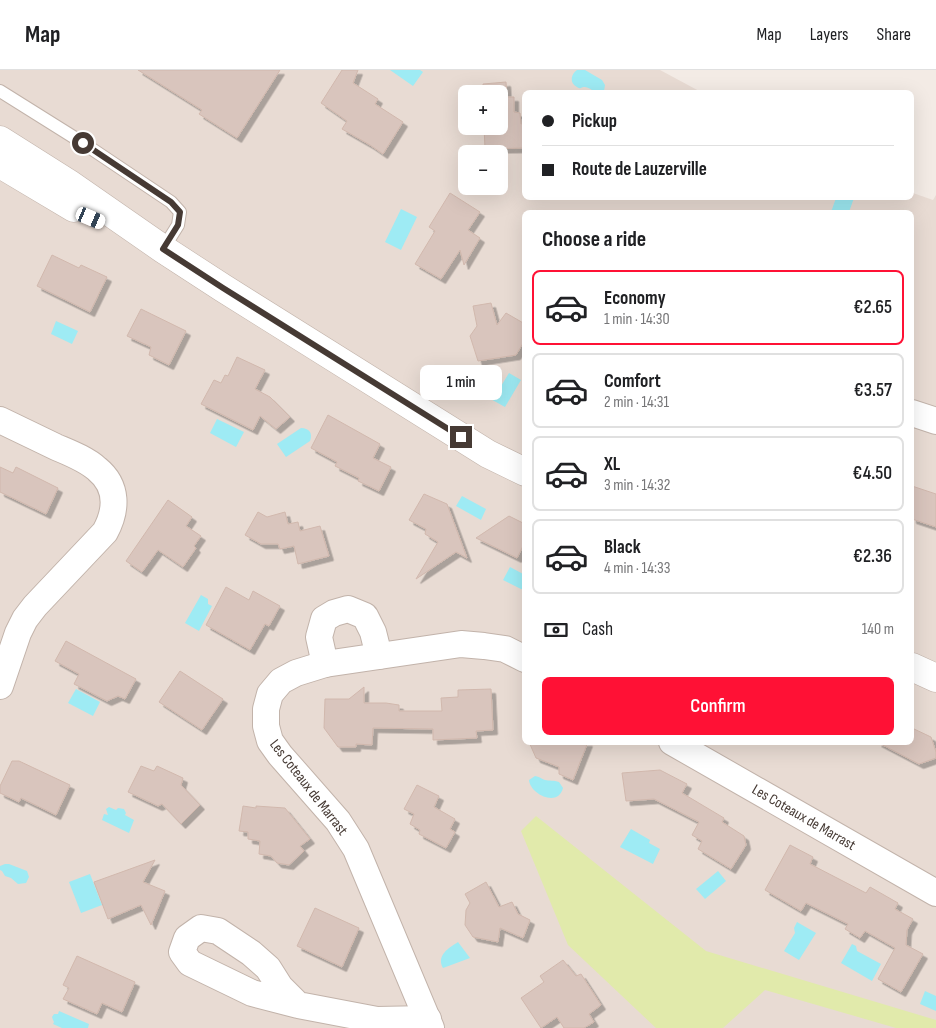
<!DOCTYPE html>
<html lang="en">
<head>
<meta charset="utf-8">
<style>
	:root { --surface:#fff; --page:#f2f2f2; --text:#202124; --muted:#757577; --line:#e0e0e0; --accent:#ff1135 }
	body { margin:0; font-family:"Sofia Sans Condensed",sans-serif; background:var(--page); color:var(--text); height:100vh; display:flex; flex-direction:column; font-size:19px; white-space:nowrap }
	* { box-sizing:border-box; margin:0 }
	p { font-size:16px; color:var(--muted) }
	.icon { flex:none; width:28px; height:28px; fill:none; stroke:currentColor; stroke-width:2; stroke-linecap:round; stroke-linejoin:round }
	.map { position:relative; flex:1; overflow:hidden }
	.details { position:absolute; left:522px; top:140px; width:392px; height:535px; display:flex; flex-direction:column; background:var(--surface); border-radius:8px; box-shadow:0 5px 20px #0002 }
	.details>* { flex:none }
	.guide { position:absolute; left:522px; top:20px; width:392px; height:110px; border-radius:8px; box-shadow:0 5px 20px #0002; display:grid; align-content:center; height:110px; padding:0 20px; background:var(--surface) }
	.tools { position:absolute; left:458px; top:15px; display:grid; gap:10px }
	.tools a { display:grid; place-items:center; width:50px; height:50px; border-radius:8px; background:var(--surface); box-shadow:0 5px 20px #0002; font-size:25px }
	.end { position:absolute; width:22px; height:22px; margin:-11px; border:6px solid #463a34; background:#fff; box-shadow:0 0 0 2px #fff }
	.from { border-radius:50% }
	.bubble { position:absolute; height:35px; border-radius:8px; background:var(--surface); box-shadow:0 5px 20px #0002; font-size:16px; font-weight:600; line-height:35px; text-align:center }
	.car { position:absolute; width:15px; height:30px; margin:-15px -8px; border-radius:6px; box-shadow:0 0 4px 1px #0007; background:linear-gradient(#fff 24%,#345 0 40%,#fff 0 76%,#345 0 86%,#fff 0) }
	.guide b { display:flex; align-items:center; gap:18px; height:48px; font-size:19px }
	.guide b+b { border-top:1px solid var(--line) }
	.guide i { width:12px; height:12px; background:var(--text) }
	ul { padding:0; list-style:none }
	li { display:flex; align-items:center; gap:15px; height:75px; margin:0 10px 8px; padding:0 10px; border:2px solid var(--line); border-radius:8px }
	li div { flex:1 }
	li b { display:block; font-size:19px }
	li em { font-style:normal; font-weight:600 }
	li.selected { border-color:var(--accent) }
	li>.icon { width:45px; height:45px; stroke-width:1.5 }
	h2 { padding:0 20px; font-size:22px; line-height:60px }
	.pay { display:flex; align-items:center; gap:12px; height:55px; padding:0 20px; font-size:19px }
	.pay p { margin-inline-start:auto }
	.button { display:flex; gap:10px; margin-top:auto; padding:10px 20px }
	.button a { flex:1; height:58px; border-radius:8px; background:var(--accent); color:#fff; font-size:20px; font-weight:600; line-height:58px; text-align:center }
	header { display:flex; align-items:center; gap:30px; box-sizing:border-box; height:70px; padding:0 25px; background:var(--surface); border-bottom:1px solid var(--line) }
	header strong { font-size:24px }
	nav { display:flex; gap:28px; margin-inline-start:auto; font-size:18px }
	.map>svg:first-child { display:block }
</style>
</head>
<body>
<header>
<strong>Map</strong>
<nav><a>Map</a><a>Layers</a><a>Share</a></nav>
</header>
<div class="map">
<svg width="936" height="958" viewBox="0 0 936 958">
	<defs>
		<filter id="shadow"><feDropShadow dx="4.5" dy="4.5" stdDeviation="0" flood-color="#0004"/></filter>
	</defs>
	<rect width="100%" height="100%" fill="#f3ebe5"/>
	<path fill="#e8dbd3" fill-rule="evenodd" d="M0,0H660L701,22H525V128H912L913,123L933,130L936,125V958H0ZM466,24H499V56H466ZM466,84H499V116H466ZM525,142H912V672H525Z"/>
	<polygon fill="#e1eaab" points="536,746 706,881 936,950 936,958 896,958 765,920 723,958 656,958 568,875 521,761"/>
	<g fill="#9eebf4">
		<polygon points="390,0 420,0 423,2 413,16"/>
		<path d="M577,0H585L602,10L605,15L604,21C594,26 593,18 585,17C579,17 582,20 577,17C569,13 571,4 577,0Z"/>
		<polygon points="836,128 854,128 849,142 831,142"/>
		<polygon points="401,139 417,147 401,180 385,172"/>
		<polygon points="56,251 78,261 72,274 51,264"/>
		<polygon points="509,303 521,310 505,337 487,327 492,318 498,321"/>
		<polygon points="217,349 244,362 236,377 210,363"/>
		<path d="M301,358C309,358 313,363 310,371L286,387L277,374Z"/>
		<polygon points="462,426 486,439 481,450 456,436"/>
		<polygon points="510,497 525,505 525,519 521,519 503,510"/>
		<polygon points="201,525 208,529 208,534 212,536 199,561 185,553"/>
		<polygon points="76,619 100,632 93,646 68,633"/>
		<path d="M535,706C541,707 541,709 545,710C549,711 554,710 559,712L563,718C558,738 530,724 529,710Z"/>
		<polygon points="109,737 116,740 118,738 124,739 126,743 125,745 134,750 129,763 102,750 104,744 108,745 106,739"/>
		<polygon points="631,759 650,770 649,773 660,779 653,794 620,777"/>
		<polygon points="5,794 9,794 27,801 29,807 26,813 18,814 11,808 5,806 2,801 0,800 0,796"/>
		<polygon points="718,801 726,811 705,829 696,819"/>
		<polygon points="90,804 102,835 81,843 69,812"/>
		<polygon points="797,852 816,863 799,890 784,881 795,863 794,858"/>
		<path d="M458,872L470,888L443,898C436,885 449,878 458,872Z"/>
		<polygon points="852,874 856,876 857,881 881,894 872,911 841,893"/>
		<polygon points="925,921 936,926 936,941 920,934"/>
		<polygon points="59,941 89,954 88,958 62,958 53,954 54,952 53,950 52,947 54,944 58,944"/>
	</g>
	<g fill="#d9c5bd" stroke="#d1b8ad" filter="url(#shadow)">
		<polygon points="138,0 280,0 237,68 199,44 202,40"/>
		<polygon points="342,0 358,0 353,13 378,29 375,34 403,52 383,84 370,75 342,59 347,51 321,33"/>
		<polygon points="506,12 507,27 514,27 514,42 520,43 521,54 525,53 525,78 485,79 484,56 499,56 499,24 483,24 483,14"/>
		<polygon points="450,123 480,142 468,160 480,168 464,195 460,180 441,209 415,194 435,161 429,157"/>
		<polygon points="52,185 79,198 81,195 107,207 90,242 37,216"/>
		<polygon points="491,233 497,255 506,243 525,254 525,270 516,285 478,291 470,266 477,256 473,236"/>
		<polygon points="141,239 186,261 169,295 149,285 151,277 127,266"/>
		<polygon points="237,287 265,300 255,319 270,327 290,347 276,359 260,346 253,360 201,334 214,310 221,313 225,305 228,306"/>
		<polygon points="328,345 380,374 373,388 391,397 379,421 358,411 359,408 335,396 337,392 311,378"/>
		<polygon points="0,397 13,403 16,397 58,418 46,444 0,422"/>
		<polygon points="912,416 936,424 936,457 912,449"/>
		<polygon points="424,424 447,434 467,488 456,482 416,509 438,472 425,464 426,459 409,450"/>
		<polygon points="168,430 192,447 186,456 201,466 194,476 196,478 183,497 158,480 142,502 126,491"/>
		<polygon points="258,442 267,447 285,442 288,454 298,452 300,461 320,456 329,486 298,494 294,476 280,479 278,474 261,474 245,465"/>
		<polygon points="509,446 525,454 525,472 517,488 476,468"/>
		<polygon points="226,517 249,530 253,521 280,536 269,556 265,554 250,580 206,555"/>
		<polygon points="66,571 136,609 125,629 118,626 107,631 74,614 79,604 55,591"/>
		<polygon points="180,601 223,629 202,660 159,632"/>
		<polygon points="364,617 364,633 386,633 399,635 399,641 442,641 441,628 458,627 458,620 491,619 493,660 476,661 477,668 433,670 433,659 373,658 372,675 356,674 356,677 338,677 324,658 325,629 349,629"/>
		<polygon points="912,658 931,667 936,682 936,688 919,694 877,672 912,672"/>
		<polygon points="529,672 588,672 573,710 559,704 559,697 536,688"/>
		<polygon points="12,691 19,691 70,715 56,745 21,728 19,732 0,723 0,716"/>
		<polygon points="141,696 154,701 157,696 183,708 181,715 200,735 181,754 162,734 158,736 128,722"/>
		<polygon points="660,700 687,714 682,723 724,748 722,752 744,766 746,775 731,799 698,779 702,771 692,765 699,752 654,729 626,731 622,703"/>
		<polygon points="417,715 439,726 434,737 455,749 450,759 455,762 446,778 419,764 420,760 410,754 414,744 404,739"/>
		<polygon points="243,736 256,738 256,736 285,738 310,769 300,776 304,781 289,795 277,793 271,786 259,784 260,771 248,769 248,762 239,761"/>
		<polygon points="790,775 813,787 810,794 866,823 870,817 898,833 895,839 913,849 907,860 906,875 923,884 901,922 878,909 895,878 865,861 860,868 845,859 848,854 806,833 801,841 765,820"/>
		<polygon points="155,790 143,812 165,821 151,855 141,835 108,849 94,812"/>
		<polygon points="486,812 499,837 512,832 518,844 530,850 523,868 500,858 498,872 473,867 465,855 466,840 470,833 465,824"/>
		<polygon points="315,838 359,858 342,897 297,876"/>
		<polygon points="77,886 135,912 122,942 102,933 97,944 63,929 69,918 63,915"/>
		<polygon points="563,890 576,906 581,904 601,935 589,944 594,952 584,958 564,958 557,947 541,958 521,928 544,912 540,906"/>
	</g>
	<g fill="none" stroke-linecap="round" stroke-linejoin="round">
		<defs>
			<polyline id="service" points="0,21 83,73 171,132 180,142 178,155 163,179"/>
			<g id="minor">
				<polyline points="912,343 936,351"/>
				<path d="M0,350C19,359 37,368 56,377C70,383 86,389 97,399C118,416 117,440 105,462L35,536L25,549L18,563L0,616"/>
				<polyline points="325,594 319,567 324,549 334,543 348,539 365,546 373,562 379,586"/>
				<polyline points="672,672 936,823"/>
				<polyline points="298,935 252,923 190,893 182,882 187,868 201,858 218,861 251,883 268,898 280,917 298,935 377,950 428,949"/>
				<polyline points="431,958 356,779 338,751 280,685 270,671 266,656 266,639 270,624 281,611 296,603 325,594 461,574 484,576 505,579 525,589"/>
			</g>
			<g id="tertiary">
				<polyline points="0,70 68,113 163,179 223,218 488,384 525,402"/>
				<polyline points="0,94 74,138"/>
				<polyline points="912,597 936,608"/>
			</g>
		</defs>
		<use href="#service" stroke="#c2b3aa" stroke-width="14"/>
		<use href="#minor" stroke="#c2b3aa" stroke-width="28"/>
		<use href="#tertiary" stroke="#c2b3aa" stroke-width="29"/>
		<use href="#service" stroke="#fff" stroke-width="12"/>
		<use href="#minor" stroke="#fff" stroke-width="26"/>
		<use href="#tertiary" stroke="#fff" stroke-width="28"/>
	</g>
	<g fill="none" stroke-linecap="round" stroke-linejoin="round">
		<polyline stroke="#463a34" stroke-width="6" points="83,73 171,132 180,142 178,155 163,179 223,218 461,367"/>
	</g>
	<g text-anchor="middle" stroke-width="5" stroke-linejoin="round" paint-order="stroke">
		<g font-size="15" fill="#463a34" stroke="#fff">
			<text transform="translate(309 717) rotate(52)" y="5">Les Coteaux de Marrast</text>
			<text transform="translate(804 747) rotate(30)" y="5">Les Coteaux de Marrast</text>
		</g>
	</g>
</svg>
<div class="tools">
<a>+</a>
<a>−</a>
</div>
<i class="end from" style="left:83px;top:73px"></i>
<i class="end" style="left:461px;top:367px"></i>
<div class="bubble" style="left:420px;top:295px;width:82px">1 min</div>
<i class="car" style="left:91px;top:148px;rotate:113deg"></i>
<div class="guide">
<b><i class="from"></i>Pickup</b>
<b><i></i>Route de Lauzerville</b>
</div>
<section class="details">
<h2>Choose a ride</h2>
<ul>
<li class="selected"><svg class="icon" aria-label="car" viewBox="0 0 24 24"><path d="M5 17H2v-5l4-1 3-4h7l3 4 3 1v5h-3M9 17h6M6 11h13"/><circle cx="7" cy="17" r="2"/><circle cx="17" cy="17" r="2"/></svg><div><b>Economy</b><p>1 min · 14:30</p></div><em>€2.65</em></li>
<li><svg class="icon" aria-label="car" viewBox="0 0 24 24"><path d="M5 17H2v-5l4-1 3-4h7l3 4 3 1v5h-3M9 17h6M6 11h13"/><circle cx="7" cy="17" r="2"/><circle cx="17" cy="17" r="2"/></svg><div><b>Comfort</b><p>2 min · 14:31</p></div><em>€3.57</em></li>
<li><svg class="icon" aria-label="car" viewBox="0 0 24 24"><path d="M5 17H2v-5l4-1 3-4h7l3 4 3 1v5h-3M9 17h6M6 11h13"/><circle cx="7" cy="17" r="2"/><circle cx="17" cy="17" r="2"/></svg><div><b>XL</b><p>3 min · 14:32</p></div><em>€4.50</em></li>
<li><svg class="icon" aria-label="car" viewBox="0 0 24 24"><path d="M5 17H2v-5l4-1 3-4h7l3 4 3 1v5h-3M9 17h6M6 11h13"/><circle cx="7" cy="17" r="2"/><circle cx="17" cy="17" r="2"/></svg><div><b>Black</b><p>4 min · 14:33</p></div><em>€2.36</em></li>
</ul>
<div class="pay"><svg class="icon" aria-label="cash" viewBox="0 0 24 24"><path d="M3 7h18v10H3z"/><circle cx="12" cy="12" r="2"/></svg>Cash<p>140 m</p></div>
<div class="button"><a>Confirm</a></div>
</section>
</div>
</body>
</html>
